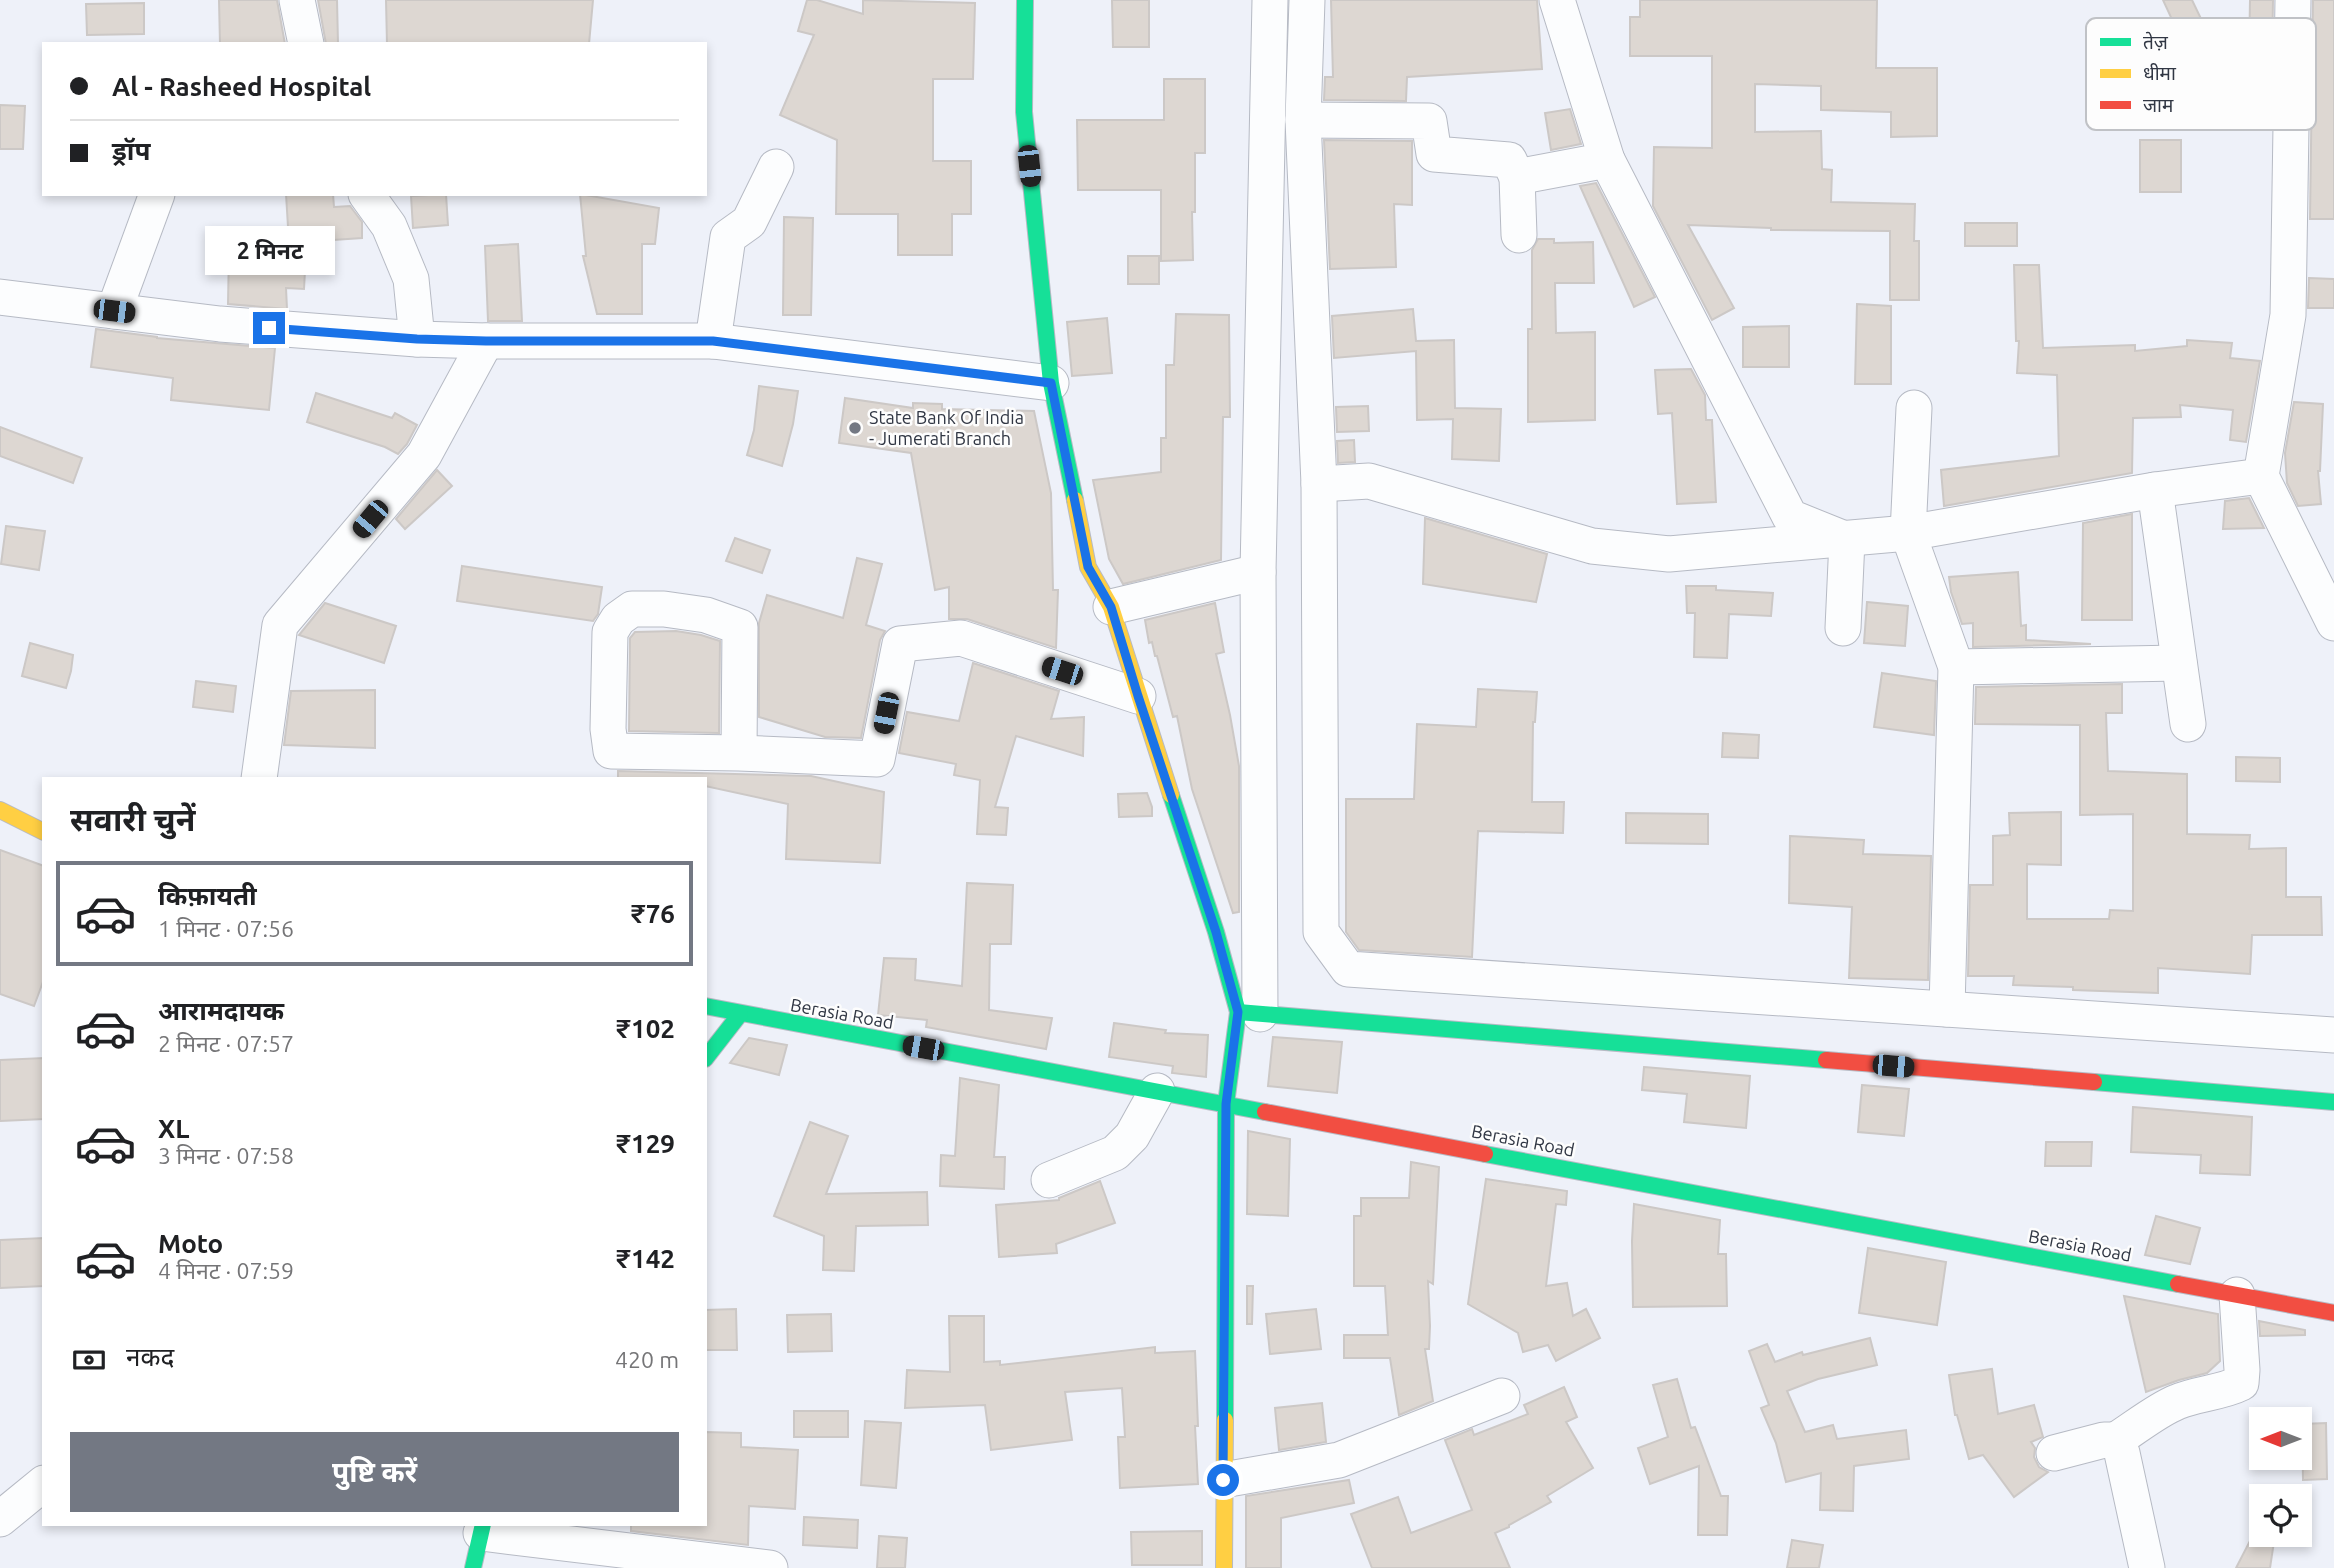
<!DOCTYPE html>
<html lang="hi">
<head>
<meta charset="utf-8">
<style>
	:root { --surface:#fff; --page:#f2f2f2; --text:#202124; --muted:#757577; --line:#e0e0e0; --accent:#737883 }
	body { margin:0; font-family:Ubuntu,"Noto Sans Devanagari",sans-serif; background:var(--page); color:var(--text); height:100vh; display:flex; flex-direction:column; font-size:26px; white-space:nowrap }
	* { box-sizing:border-box; margin:0 }
	p { font-size:23px; color:var(--muted) }
	.icon { flex:none; width:38px; height:38px; fill:none; stroke:currentColor; stroke-width:2; stroke-linecap:round; stroke-linejoin:round }
	.map { position:relative; flex:1; overflow:hidden }
	.sheet { position:absolute; left:42px; top:777px; width:665px; height:749px; display:flex; flex-direction:column; background:var(--surface); border-radius:0px; box-shadow:0 4px 10px #0003 }
	.sheet>* { flex:none }
	.guide { position:absolute; left:42px; top:42px; width:665px; height:154px; border-radius:0px; box-shadow:0 4px 10px #0003; display:grid; align-content:center; height:154px; padding:0 28px; background:var(--surface) }
	.needle { width:46px; rotate:270deg }
	.controls { position:absolute; left:2249px; top:1407px; display:grid; gap:14px }
	.controls a { display:grid; place-items:center; width:63px; height:63px; border-radius:0px; background:var(--surface); box-shadow:0 4px 10px #0003; font-size:35px }
	.end { position:absolute; width:32px; height:32px; margin:-16px; border:9px solid #1a73e8; background:#fff; box-shadow:0 0 0 4px #fff }
	.from { border-radius:50% }
	.bubble { position:absolute; height:49px; border-radius:0px; background:var(--surface); box-shadow:0 4px 10px #0003; font-size:23px; font-weight:700; line-height:49px; text-align:center }
	.car { position:absolute; width:21px; height:42px; margin:-21px -10px; border-radius:9px; box-shadow:0 0 5px 2px #0007; background:linear-gradient(#222 24%,#8ab4d8 0 40%,#222 0 76%,#8ab4d8 0 86%,#222 0) }
	.guide b { display:flex; align-items:center; gap:24px; height:66px; font-size:26px }
	.guide b+b { border-top:2px solid var(--line) }
	.guide i { width:18px; height:18px; background:var(--text) }
	ul { padding:0; list-style:none }
	li { display:flex; align-items:center; gap:21px; height:105px; margin:0 14px 10px; padding:0 14px; border:4px solid transparent; border-radius:0px }
	li div { flex:1 }
	li b { display:block; font-size:26px }
	li em { font-style:normal; font-weight:700 }
	li.selected { border-color:var(--accent) }
	li>.icon { width:63px; height:63px; stroke-width:1.5 }
	h2 { padding:0 28px; font-size:32px; line-height:84px }
	.pay { display:flex; align-items:center; gap:18px; height:77px; padding:0 28px; font-size:26px }
	.pay p { margin-inline-start:auto }
	.action { display:flex; gap:14px; margin-top:auto; padding:14px 28px }
	.action a { flex:1; height:80px; border-radius:0px; background:var(--accent); color:#fff; font-size:28px; font-weight:700; line-height:80px; text-align:center }
	.map>svg:first-child { display:block }
</style>
</head>
<body>
<div class="map">
<svg width="2334" height="1568" viewBox="0 0 2334 1568">
	<rect width="100%" height="100%" fill="#eef1f9"/>
	<g fill="#ddd7d2" stroke="#ccc8c6" stroke-width="2">
		<polygon points="219,0 277,0 285,44 220,44"/>
		<polygon points="318,0 337,0 338,44 326,44"/>
		<polygon points="386,0 593,0 589,44 387,44"/>
		<polygon points="807,0 817,0 863,14 863,0 975,3 973,79 933,79 933,161 971,161 971,214 952,214 952,255 898,255 898,214 836,214 837,140 780,115 814,35 798,31"/>
		<polygon points="1112,0 1149,0 1149,47 1113,47"/>
		<polygon points="1331,0 1537,0 1542,69 1407,77 1406,101 1324,100 1325,77 1333,77"/>
		<polygon points="1640,0 1877,0 1876,68 1937,68 1937,136 1891,137 1891,112 1821,110 1821,86 1755,84 1755,132 1821,131 1822,169 1832,170 1831,202 1915,204 1914,241 1919,241 1919,300 1890,300 1890,231 1771,230 1771,228 1688,225 1734,308 1712,320 1653,206 1654,147 1712,148 1712,56 1630,56 1630,17 1640,17"/>
		<polygon points="2163,0 2192,0 2205,27 2181,39"/>
		<polygon points="2250,0 2273,0 2271,112 2248,111"/>
		<polygon points="2313,0 2334,0 2334,219 2310,219"/>
		<polygon points="144,3 144,34 87,35 86,4"/>
		<polygon points="1164,79 1205,79 1205,153 1195,153 1195,212 1192,212 1193,260 1161,261 1161,190 1078,190 1077,120 1164,120"/>
		<polygon points="0,105 25,106 23,149 0,149"/>
		<polygon points="1570,109 1581,144 1551,150 1545,113"/>
		<polygon points="1324,140 1412,141 1412,205 1394,204 1396,267 1330,269"/>
		<rect x="2140" y="140" width="41" height="52"/>
		<polygon points="1596,183 1655,297 1634,307 1580,186"/>
		<polygon points="286,194 333,194 334,207 350,206 362,222 362,238 289,243"/>
		<polygon points="446,194 448,225 413,228 411,196"/>
		<polygon points="580,194 659,208 655,244 642,244 642,314 597,314 583,256 586,256"/>
		<polygon points="784,217 813,218 811,315 783,315"/>
		<rect x="1965" y="223" width="52" height="23"/>
		<polygon points="1538,239 1554,239 1554,243 1593,242 1594,283 1555,283 1556,333 1595,332 1595,420 1528,422 1528,329 1532,329 1532,250"/>
		<polygon points="518,244 522,321 488,321 485,246"/>
		<polygon points="229,250 306,253 304,289 286,288 287,309 228,304"/>
		<rect x="1128" y="256" width="31" height="28"/>
		<polygon points="2014,265 2039,265 2043,348 2135,345 2135,351 2187,346 2187,340 2232,343 2230,358 2260,361 2246,442 2230,440 2233,410 2180,405 2181,417 2133,418 2132,473 1944,506 1941,470 2059,456 2057,375 2017,373 2019,341 2016,341"/>
		<polygon points="2309,278 2334,279 2334,308 2308,308"/>
		<polygon points="1857,304 1891,306 1891,384 1855,384"/>
		<polygon points="1413,309 1416,341 1454,340 1455,408 1501,409 1499,461 1452,459 1453,419 1417,420 1416,351 1334,358 1332,316"/>
		<polygon points="1176,314 1229,315 1230,417 1223,417 1221,560 1123,584 1109,559 1093,480 1161,472 1161,438 1166,438 1166,365 1174,365"/>
		<polygon points="1107,318 1112,373 1072,376 1067,322"/>
		<polygon points="1789,326 1789,367 1743,367 1743,327"/>
		<polygon points="96,329 157,337 157,338 275,348 269,410 171,400 173,378 91,367"/>
		<polygon points="1691,369 1705,395 1706,420 1712,420 1716,502 1677,504 1672,413 1658,414 1655,370"/>
		<polygon points="759,386 798,391 793,424 782,466 747,455 754,430"/>
		<polygon points="316,393 392,418 395,413 417,425 407,444 398,454 385,447 307,422"/>
		<polygon points="845,398 913,408 913,403 942,404 942,409 1034,411 1051,493 1053,590 1058,590 1056,648 967,619 949,619 949,587 935,590 911,453 839,443"/>
		<polygon points="2294,402 2323,404 2320,471 2318,471 2321,504 2298,506 2287,483 2285,453"/>
		<polygon points="1368,406 1369,431 1337,432 1336,407"/>
		<polygon points="0,427 82,458 73,483 0,456"/>
		<polygon points="1354,440 1355,462 1338,463 1337,441"/>
		<polygon points="437,470 452,486 405,529 396,519"/>
		<polygon points="2249,498 2264,528 2223,529 2225,501"/>
		<polygon points="2132,514 2132,620 2082,620 2083,523"/>
		<polygon points="1425,518 1547,554 1536,602 1423,584"/>
		<polygon points="6,526 45,531 39,570 1,564"/>
		<polygon points="735,538 770,550 762,573 726,561"/>
		<polygon points="857,558 882,564 866,625 885,631 880,640 861,738 825,737 759,717 759,623 767,595 843,618"/>
		<polygon points="462,566 602,587 598,614 593,621 457,601"/>
		<polygon points="2018,572 2021,626 2026,625 2026,640 2091,644 1973,647 1973,623 1962,624 1951,592 1949,577"/>
		<polygon points="1686,586 1716,586 1716,590 1773,593 1771,616 1729,614 1727,658 1694,657 1695,613 1687,613"/>
		<polygon points="1867,602 1908,606 1905,646 1864,643"/>
		<polygon points="325,603 396,626 384,663 299,635"/>
		<polygon points="1215,603 1224,652 1216,654 1230,715 1239,766 1239,912 1233,913 1192,789 1177,716 1173,717 1157,656 1155,656 1152,642 1149,643 1145,620"/>
		<polygon points="676,631 701,635 720,641 719,733 629,731 630,638 635,632"/>
		<polygon points="30,643 73,655 71,671 66,688 22,676"/>
		<polygon points="973,663 1059,691 1051,719 1084,717 1083,756 1016,736 995,807 1008,808 1006,835 977,834 980,780 954,775 956,764 899,753 907,712 959,721"/>
		<polygon points="1882,673 1936,681 1934,735 1874,727"/>
		<polygon points="196,681 236,686 233,712 193,707"/>
		<polygon points="2122,684 2122,713 2106,713 2108,771 2187,774 2187,834 2250,835 2249,849 2286,848 2286,897 2321,897 2322,935 2252,935 2250,974 2158,968 2158,993 2073,990 2073,987 2013,985 2014,976 1968,976 1970,885 1993,885 1993,836 2010,835 2009,813 2061,812 2061,865 2027,864 2027,919 2109,919 2110,910 2133,911 2133,814 2080,815 2080,725 1975,724 1976,687"/>
		<polygon points="1478,689 1537,692 1535,722 1533,722 1532,802 1564,802 1563,833 1478,831 1472,957 1359,950 1346,932 1346,799 1414,799 1417,724 1476,727"/>
		<polygon points="375,690 375,748 284,745 291,691"/>
		<polygon points="1723,733 1759,735 1758,758 1722,757"/>
		<polygon points="2236,757 2280,758 2280,782 2236,781"/>
		<polygon points="618,771 811,776 884,792 880,863 786,859 788,804 705,786 705,779 618,779"/>
		<polygon points="1147,793 1152,807 1152,816 1119,817 1118,794"/>
		<polygon points="1626,813 1708,814 1708,844 1626,843"/>
		<polygon points="1790,836 1864,840 1863,854 1931,856 1928,980 1849,978 1852,907 1789,903"/>
		<polygon points="0,850 44,866 44,979 34,1006 0,994"/>
		<polygon points="967,883 1013,885 1011,944 990,944 989,1010 1052,1018 1046,1049 926,1027 927,1020 878,1015 884,958 916,959 915,980 962,986"/>
		<polygon points="1114,1023 1166,1030 1165,1033 1208,1035 1206,1077 1172,1073 1173,1066 1109,1057"/>
		<polygon points="1273,1037 1342,1042 1337,1093 1268,1086"/>
		<polygon points="749,1038 787,1045 779,1075 730,1063"/>
		<polygon points="44,1058 44,1119 0,1121 0,1060"/>
		<polygon points="1644,1067 1750,1076 1746,1128 1684,1122 1687,1094 1642,1090"/>
		<polygon points="960,1078 999,1085 994,1157 1005,1157 1004,1189 940,1186 941,1155 955,1156"/>
		<polygon points="1862,1085 1909,1089 1904,1136 1858,1132"/>
		<polygon points="2133,1107 2252,1117 2250,1175 2200,1173 2201,1155 2131,1152"/>
		<polygon points="810,1122 848,1136 826,1194 927,1192 928,1225 856,1226 854,1271 823,1270 824,1236 774,1216"/>
		<polygon points="1248,1131 1290,1139 1288,1216 1247,1214"/>
		<polygon points="2046,1142 2092,1142 2091,1166 2045,1166"/>
		<polygon points="1411,1162 1439,1167 1433,1284 1428,1281 1430,1326 1429,1349 1425,1349 1433,1401 1399,1415 1390,1358 1344,1358 1344,1335 1388,1335 1385,1286 1354,1286 1354,1216 1361,1216 1361,1198 1409,1198"/>
		<polygon points="1486,1179 1567,1191 1566,1205 1556,1204 1546,1286 1567,1283 1573,1316 1586,1309 1600,1338 1556,1361 1548,1345 1523,1352 1518,1333 1468,1304"/>
		<polygon points="1100,1181 1115,1223 1056,1244 1057,1253 999,1257 996,1205 1059,1200 1059,1198"/>
		<polygon points="1634,1204 1720,1220 1718,1254 1726,1254 1727,1306 1633,1307 1632,1241"/>
		<polygon points="2156,1216 2200,1228 2190,1264 2145,1255"/>
		<polygon points="44,1238 44,1286 0,1288 0,1240"/>
		<polygon points="1868,1248 1946,1262 1937,1325 1859,1313"/>
		<polygon points="1247,1286 1253,1286 1252,1324 1247,1324"/>
		<polygon points="2124,1296 2218,1314 2220,1361 2207,1373 2179,1380 2146,1392"/>
		<polygon points="736,1309 737,1350 705,1350 705,1310"/>
		<polygon points="1316,1309 1321,1349 1270,1354 1266,1314"/>
		<polygon points="831,1314 832,1351 788,1352 787,1315"/>
		<polygon points="949,1316 984,1316 984,1362 1000,1361 1000,1365 1155,1347 1155,1353 1195,1351 1198,1426 1195,1426 1198,1484 1120,1488 1118,1437 1125,1437 1122,1388 1065,1392 1072,1440 991,1450 985,1405 905,1408 907,1370 950,1372"/>
		<polygon points="2259,1321 2305,1330 2305,1335 2260,1336"/>
		<polygon points="1870,1338 1877,1365 1818,1379 1787,1391 1805,1432 1833,1425 1837,1439 1906,1430 1909,1459 1854,1466 1853,1511 1820,1510 1821,1473 1786,1482 1776,1443 1761,1408 1769,1405 1749,1351 1767,1344 1775,1362 1802,1352 1803,1355"/>
		<polygon points="1992,1369 1998,1414 2034,1405 2043,1437 2031,1442 2035,1448 2034,1457 2039,1467 2048,1472 2014,1497 1983,1455 1969,1459 1957,1415 1955,1415 1949,1375"/>
		<polygon points="1677,1379 1691,1428 1695,1427 1721,1496 1728,1496 1727,1535 1698,1535 1699,1466 1650,1484 1638,1448 1668,1437 1653,1385"/>
		<polygon points="1564,1387 1577,1417 1566,1422 1593,1468 1547,1496 1551,1502 1509,1525 1509,1527 1495,1533 1510,1568 1372,1568 1351,1514 1398,1497 1411,1533 1472,1510 1445,1440 1472,1429 1474,1435 1528,1414 1524,1405"/>
		<polygon points="1322,1403 1326,1442 1279,1450 1275,1408"/>
		<rect x="794" y="1411" width="54" height="26"/>
		<polygon points="865,1421 901,1423 896,1488 861,1485"/>
		<polygon points="2326,1423 2327,1479 2303,1480 2302,1424"/>
		<polygon points="705,1432 741,1433 741,1447 798,1450 795,1509 749,1506 748,1545 631,1531 631,1524 705,1524"/>
		<polygon points="1349,1480 1354,1503 1281,1518 1281,1568 1246,1568 1246,1496"/>
		<polygon points="804,1517 858,1520 857,1548 803,1545"/>
		<polygon points="1202,1531 1202,1565 1132,1565 1131,1532"/>
		<polygon points="2253,1535 2275,1535 2270,1568 2236,1568"/>
		<polygon points="879,1536 907,1538 905,1568 877,1568"/>
		<polygon points="1792,1540 1823,1545 1819,1568 1787,1568"/>
	</g>
	<g fill="none" stroke-linecap="round" stroke-linejoin="round">
		<defs>
			<g id="street">
				<polyline points="297,0 306,44"/>
				<polyline points="1307,0 1303,120 1319,484 1321,932 1348,969 2334,1035"/>
				<polyline points="1557,0 1607,160 1790,517 1847,540 1843,628"/>
				<polyline points="2293,0 2288,315 2261,476 2334,623"/>
				<polyline points="1303,120 1429,121 1434,154 1509,160 1517,177 1607,160"/>
				<polyline points="1517,177 1519,235"/>
				<polyline points="366,194 389,226 411,279 417,339"/>
				<polyline points="0,297 220,324 417,339 486,341 713,341 1051,383"/>
				<polyline points="114,311 157,194"/>
				<polyline points="713,341 728,237 749,222 776,167"/>
				<polyline points="1914,408 1908,533 1956,667 1947,1009"/>
				<polyline points="1319,484 1369,481 1592,546 1669,554 1908,533 2155,490 2261,476"/>
				<polyline points="2155,490 2188,724"/>
				<polyline points="1111,607 1258,572"/>
				<polyline points="1956,667 2179,663"/>
				<polyline points="739,753 740,627 706,615 664,609 632,609 618,619 610,632 608,729 611,751 739,753 877,759 900,644 961,638 1138,696"/>
				<polyline points="259,779 280,625 424,455 486,341"/>
				<polyline points="1260,1014 1258,572 1270,0"/>
				<polyline points="1049,1180 1115,1153 1132,1136 1157,1091"/>
				<path d="M2116,1440C2135,1428 2157,1410 2177,1402C2198,1393 2221,1393 2241,1383L2242,1370L2237,1295"/>
				<polyline points="2054,1453 2104,1440 2116,1440 2122,1453 2147,1568"/>
				<polyline points="1223,1480 1339,1460 1502,1396"/>
				<polyline points="0,1519 44,1483"/>
				<polyline points="481,1533 770,1568"/>
			</g>
			<g id="fast">
				<polyline points="1025,0 1024,112 1051,383 1075,500"/>
				<polyline points="1171,795 1216,932 1238,1012 1226,1104 1225,1420"/>
				<polyline points="705,1006 1265,1112"/>
				<polyline points="1238,1012 1826,1060"/>
				<polyline points="705,1059 740,1014"/>
				<polyline points="2094,1082 2334,1102"/>
				<polyline points="1485,1154 2178,1284"/>
				<polyline points="473,1568 483,1524"/>
			</g>
			<g id="slow">
				<polyline points="1075,500 1088,567 1111,607 1171,795"/>
				<polyline points="0,810 44,832"/>
				<polyline points="1224,1568 1225,1420"/>
			</g>
			<g id="jam">
				<polyline points="1826,1060 2094,1082"/>
				<polyline points="1265,1112 1485,1154"/>
				<polyline points="2178,1284 2334,1313"/>
			</g>
		</defs>
		<use href="#street" stroke="#b6bac4" stroke-width="37"/>
		<use href="#fast" stroke="#b6bac4" stroke-width="18"/>
		<use href="#slow" stroke="#b6bac4" stroke-width="18"/>
		<use href="#jam" stroke="#b6bac4" stroke-width="18"/>
		<use href="#street" stroke="#fcfdfe" stroke-width="35"/>
		<use href="#fast" stroke="#16e098" stroke-width="16"/>
		<use href="#slow" stroke="#ffcf43" stroke-width="16"/>
		<use href="#jam" stroke="#f24e42" stroke-width="16"/>
	</g>
	<g fill="none" stroke-linecap="round" stroke-linejoin="round">
		<polyline stroke="#1a73e8" stroke-width="9" points="269,328 417,339 486,341 713,341 1051,383 1088,567 1111,607 1138,696 1216,932 1238,1012 1226,1104 1223,1480"/>
	</g>
	<circle fill="#737883" stroke="#fdfdfd" stroke-width="2.5" cx="855" cy="428" r="7"/>
	<g text-anchor="middle" stroke-width="5" stroke-linejoin="round" paint-order="stroke">
		<g font-size="18" fill="#313744" stroke="#fdfdfd" text-anchor="start">
			<text x="869" y="424">State Bank Of India<tspan x="869" dy="21">- Jumerati Branch</tspan></text>
		</g>
		<g font-size="18" fill="#313744" stroke="#fdfdfd">
			<text transform="translate(842 1014) rotate(10)" y="6">Berasia Road</text>
			<text transform="translate(1523 1141) rotate(11)" y="6">Berasia Road</text>
			<text transform="translate(2080 1246) rotate(11)" y="6">Berasia Road</text>
		</g>
	</g>
	<rect x="2086" y="18" width="230" height="112" rx="10" fill="#fdfdfd" stroke="#c0c2c6" stroke-width="2"/>
	<rect x="2100" y="38" width="31" height="8" fill="#16e098"/>
	<rect x="2100" y="69" width="31" height="9" fill="#ffcf43"/>
	<rect x="2100" y="101" width="31" height="8" fill="#f24e42"/>
	<g font-size="19" fill="#313744">
		<text x="2143" y="49">तेज़</text>
		<text x="2143" y="80">धीमा</text>
		<text x="2143" y="112">जाम</text>
	</g>
</svg>
<div class="controls">
<a><svg class="needle" viewBox="-14 -14 28 28"><path d="M0-13l5 13h-10z" fill="#e53935"/><path d="M0 13l5-13h-10z" fill="#757577"/></svg></a>
<a><svg class="icon" aria-label="locate" viewBox="0 0 24 24"><circle cx="12" cy="12" r="6"/><path d="M12 2v4M12 18v4M2 12h4M18 12h4"/></svg></a>
</div>
<i class="end from" style="left:1223px;top:1480px"></i>
<i class="end" style="left:269px;top:328px"></i>
<div class="bubble" style="left:205px;top:226px;width:130px">2 मिनट</div>
<i class="car" style="left:1029px;top:166px;rotate:174deg"></i>
<i class="car" style="left:114px;top:311px;rotate:97deg"></i>
<i class="car" style="left:370px;top:519px;rotate:220deg"></i>
<i class="car" style="left:1062px;top:671px;rotate:288deg"></i>
<i class="car" style="left:886px;top:713px;rotate:191deg"></i>
<i class="car" style="left:923px;top:1048px;rotate:280deg"></i>
<i class="car" style="left:1893px;top:1066px;rotate:95deg"></i>
<div class="guide">
<b><i class="from"></i>Al - Rasheed Hospital</b>
<b><i></i>ड्रॉप</b>
</div>
<section class="sheet">
<h2>सवारी चुनें</h2>
<ul>
<li class="selected"><svg class="icon" aria-label="car" viewBox="0 0 24 24"><path d="M5 17H2v-5l4-1 3-4h7l3 4 3 1v5h-3M9 17h6M6 11h13"/><circle cx="7" cy="17" r="2"/><circle cx="17" cy="17" r="2"/></svg><div><b>किफ़ायती</b><p>1 मिनट · 07:56</p></div><em>₹76</em></li>
<li><svg class="icon" aria-label="car" viewBox="0 0 24 24"><path d="M5 17H2v-5l4-1 3-4h7l3 4 3 1v5h-3M9 17h6M6 11h13"/><circle cx="7" cy="17" r="2"/><circle cx="17" cy="17" r="2"/></svg><div><b>आरामदायक</b><p>2 मिनट · 07:57</p></div><em>₹102</em></li>
<li><svg class="icon" aria-label="car" viewBox="0 0 24 24"><path d="M5 17H2v-5l4-1 3-4h7l3 4 3 1v5h-3M9 17h6M6 11h13"/><circle cx="7" cy="17" r="2"/><circle cx="17" cy="17" r="2"/></svg><div><b>XL</b><p>3 मिनट · 07:58</p></div><em>₹129</em></li>
<li><svg class="icon" aria-label="car" viewBox="0 0 24 24"><path d="M5 17H2v-5l4-1 3-4h7l3 4 3 1v5h-3M9 17h6M6 11h13"/><circle cx="7" cy="17" r="2"/><circle cx="17" cy="17" r="2"/></svg><div><b>Moto</b><p>4 मिनट · 07:59</p></div><em>₹142</em></li>
</ul>
<div class="pay"><svg class="icon" aria-label="cash" viewBox="0 0 24 24"><path d="M3 7h18v10H3z"/><circle cx="12" cy="12" r="2"/></svg>नकद<p>420 m</p></div>
<div class="action"><a>पुष्टि करें</a></div>
</section>
</div>
</body>
</html>
